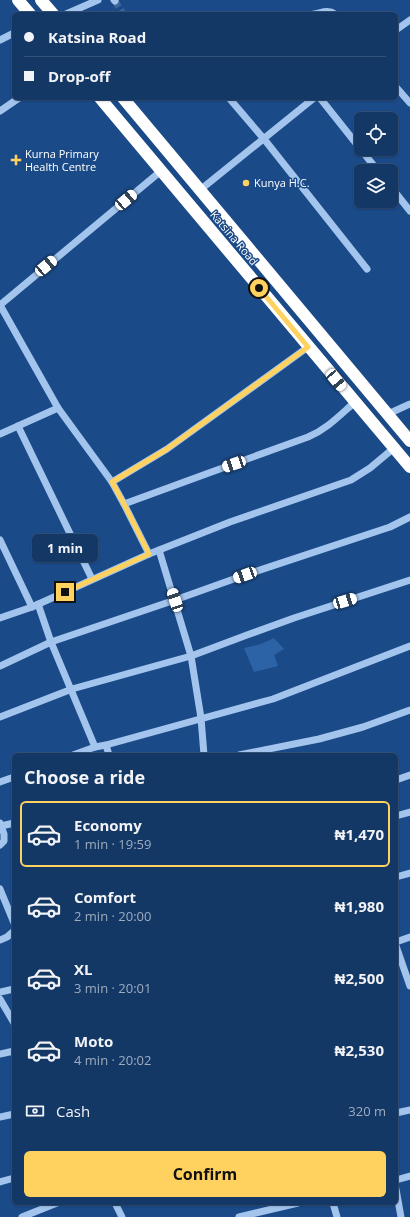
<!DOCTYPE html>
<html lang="en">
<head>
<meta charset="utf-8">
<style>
	:root { --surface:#143866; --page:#21436f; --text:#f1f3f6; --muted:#9dacbf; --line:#33527a; --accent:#ffd15e }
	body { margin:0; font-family:"Open Sans",sans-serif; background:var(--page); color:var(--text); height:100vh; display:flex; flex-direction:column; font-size:15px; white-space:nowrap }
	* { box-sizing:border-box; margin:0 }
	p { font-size:13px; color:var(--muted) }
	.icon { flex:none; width:22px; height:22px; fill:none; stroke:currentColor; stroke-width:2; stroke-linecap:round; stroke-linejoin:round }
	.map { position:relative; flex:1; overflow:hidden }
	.side { position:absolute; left:12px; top:753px; width:386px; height:452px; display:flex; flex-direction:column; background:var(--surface); border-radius:6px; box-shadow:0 1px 3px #0004,0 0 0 1px var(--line) }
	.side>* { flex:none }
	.hud { position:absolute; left:12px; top:12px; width:386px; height:88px; border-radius:6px; box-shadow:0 1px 3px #0004,0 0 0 1px var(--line); display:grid; align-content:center; height:88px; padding:0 12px; background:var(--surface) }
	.controls { position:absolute; left:354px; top:112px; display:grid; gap:8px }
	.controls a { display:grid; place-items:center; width:44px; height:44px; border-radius:6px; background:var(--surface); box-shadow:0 1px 3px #0004,0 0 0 1px var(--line); font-size:20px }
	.end { position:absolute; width:18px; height:18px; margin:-9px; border:5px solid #ffd15e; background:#111; box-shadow:0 0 0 2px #111 }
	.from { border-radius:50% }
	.bubble { position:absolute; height:28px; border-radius:6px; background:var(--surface); box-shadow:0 1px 3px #0004,0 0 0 1px var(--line); font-size:13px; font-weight:700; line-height:28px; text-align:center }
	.car { position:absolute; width:12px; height:24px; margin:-12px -6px; border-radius:5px; box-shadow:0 0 3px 1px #0007; background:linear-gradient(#fff 24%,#345 0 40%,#fff 0 76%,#345 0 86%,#fff 0) }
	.hud b { display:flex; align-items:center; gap:14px; height:38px; font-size:15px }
	.hud b+b { border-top:1px solid var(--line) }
	.hud i { width:10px; height:10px; background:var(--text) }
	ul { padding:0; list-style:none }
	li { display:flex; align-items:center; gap:12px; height:66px; margin:0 8px 6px; padding:0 4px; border:2px solid transparent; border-radius:6px }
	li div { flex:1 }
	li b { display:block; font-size:15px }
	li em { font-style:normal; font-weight:700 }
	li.current { border-color:var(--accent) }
	li>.icon { width:36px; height:36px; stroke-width:1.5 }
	h2 { padding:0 12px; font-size:18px; line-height:48px }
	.pay { display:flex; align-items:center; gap:10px; height:44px; padding:0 12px; font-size:15px }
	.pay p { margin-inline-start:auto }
	.action { display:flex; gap:8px; margin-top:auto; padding:8px 12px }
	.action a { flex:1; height:46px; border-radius:6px; background:var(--accent); color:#111; font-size:16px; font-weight:700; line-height:46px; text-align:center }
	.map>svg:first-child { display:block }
</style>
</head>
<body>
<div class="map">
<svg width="410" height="1217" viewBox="0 0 410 1217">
	<rect width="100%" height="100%" fill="#1a4a88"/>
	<polygon fill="#2c63a7" points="274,638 284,649 274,655 278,666 254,672 244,648 261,644"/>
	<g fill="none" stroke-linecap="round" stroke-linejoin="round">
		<polyline stroke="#3c659a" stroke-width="7" stroke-dasharray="7 3.5" stroke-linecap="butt" points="115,1 123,14"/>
		<g stroke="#a2c4ed" stroke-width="7">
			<polyline points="114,0 115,1"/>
			<polyline points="66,14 98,0"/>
			<path d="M314,14C321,13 328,9 335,14"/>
			<polyline points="396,30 410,20"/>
			<polyline points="0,40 14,33"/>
			<polyline points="396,87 410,103"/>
			<polyline points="229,98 264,139 367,269"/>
			<polyline points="320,98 378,171"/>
			<polyline points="0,111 19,98"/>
			<polyline points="391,187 410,211"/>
			<polyline points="200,190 314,98"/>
			<polyline points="0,305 58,408 112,482 124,504 149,554"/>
			<polyline points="0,305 161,171"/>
			<polyline points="388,414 410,404"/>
			<polyline points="18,426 92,579"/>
			<polyline points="0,434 58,408"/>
			<polyline points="112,482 167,449 308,347"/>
			<path d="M124,504L206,474L308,437C327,429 340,415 355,402"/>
			<polyline points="0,540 32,607"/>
			<polyline points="159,550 191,656 201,718 204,755"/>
			<polyline points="38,604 51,642 95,747"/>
			<polyline points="0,618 32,607 149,554 230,522 351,480 370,468 394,448"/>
			<polyline points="0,666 51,642 175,600 245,575 390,527 410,517"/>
			<polyline points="0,717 72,689 191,656 247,635 294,618 410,580"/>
			<polyline points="106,745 109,755"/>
			<polyline points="73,755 95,747 106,745 273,699 410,646"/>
			<polyline points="239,755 319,739 363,727 410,710"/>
			<polyline points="396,780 410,775"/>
			<polyline points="0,782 14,777"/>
			<polyline points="396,816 410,812"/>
			<polyline points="0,823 1,826 14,823"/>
			<polyline points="0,845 4,841 4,834 1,826"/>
			<polyline points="396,877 410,873"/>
			<polyline points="0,889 14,923"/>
			<polyline points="0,940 7,937 14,931"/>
			<polyline points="396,942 410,937"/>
			<polyline points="396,946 410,986"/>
			<polyline points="0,992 14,989"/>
			<polyline points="0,999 14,1023"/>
			<polyline points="0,1054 14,1051"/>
			<polyline points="396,1113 410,1110"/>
			<polyline points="0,1117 14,1114"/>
			<polyline points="396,1180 410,1176"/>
			<polyline points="0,1182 14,1178"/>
			<polyline points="396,1189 401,1217"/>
			<polyline points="115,1203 122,1217"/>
			<polyline points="333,1203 337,1217"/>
			<polyline points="22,1217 57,1203"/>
			<polyline points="239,1217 298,1203"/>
		</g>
		<g stroke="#fff" stroke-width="12">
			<polyline points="18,0 30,14"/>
			<polyline points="41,0 53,14"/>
			<polyline points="100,98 410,467"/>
			<polyline points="123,98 410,441"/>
		</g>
	</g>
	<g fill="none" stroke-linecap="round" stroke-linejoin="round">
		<polyline stroke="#ffd15e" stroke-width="5" points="65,592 149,554 124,504 112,482 167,449 308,347 259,288"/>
	</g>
	<g fill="#ffd15e" stroke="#1a4a88" stroke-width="1.5">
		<path d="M14 154h4v4h4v4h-4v4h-4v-4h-4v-4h4z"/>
		<circle cx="246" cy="183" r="4"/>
	</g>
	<g text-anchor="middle" stroke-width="3" stroke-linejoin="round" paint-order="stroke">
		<g font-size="11" fill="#fff" stroke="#1a4a88" text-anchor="start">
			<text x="25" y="158">Kurna Primary<tspan x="25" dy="13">Health Centre</tspan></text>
			<text x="254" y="187">Kunya H.C.</text>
		</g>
		<g font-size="11" fill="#fff" stroke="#1a4a88">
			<text transform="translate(234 238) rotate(50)" y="4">Katsina Road</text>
		</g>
	</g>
</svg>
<div class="controls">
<a><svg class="icon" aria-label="locate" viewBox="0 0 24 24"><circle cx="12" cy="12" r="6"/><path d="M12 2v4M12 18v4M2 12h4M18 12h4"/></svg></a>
<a><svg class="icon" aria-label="layers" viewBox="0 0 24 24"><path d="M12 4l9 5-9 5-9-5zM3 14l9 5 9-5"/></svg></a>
</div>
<i class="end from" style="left:259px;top:288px"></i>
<i class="end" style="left:65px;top:592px"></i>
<div class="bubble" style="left:32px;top:534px;width:66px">1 min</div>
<i class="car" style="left:126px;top:200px;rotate:50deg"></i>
<i class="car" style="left:46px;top:266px;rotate:50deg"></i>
<i class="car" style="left:336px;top:380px;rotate:140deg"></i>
<i class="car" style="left:234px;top:464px;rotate:251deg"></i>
<i class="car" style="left:245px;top:575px;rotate:250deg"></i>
<i class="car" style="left:175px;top:600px;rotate:342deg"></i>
<i class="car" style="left:345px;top:601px;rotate:73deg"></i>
<div class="hud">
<b><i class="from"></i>Katsina Road</b>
<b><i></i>Drop-off</b>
</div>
<section class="side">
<h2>Choose a ride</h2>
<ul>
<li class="current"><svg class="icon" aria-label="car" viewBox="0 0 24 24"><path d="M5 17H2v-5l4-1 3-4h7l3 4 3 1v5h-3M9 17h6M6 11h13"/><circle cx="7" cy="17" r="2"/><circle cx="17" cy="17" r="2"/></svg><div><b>Economy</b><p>1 min · 19:59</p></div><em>₦1,470</em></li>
<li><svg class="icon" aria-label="car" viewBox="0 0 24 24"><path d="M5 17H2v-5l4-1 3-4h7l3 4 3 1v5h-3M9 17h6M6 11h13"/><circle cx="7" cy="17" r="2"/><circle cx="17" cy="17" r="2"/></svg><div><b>Comfort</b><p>2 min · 20:00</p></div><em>₦1,980</em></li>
<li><svg class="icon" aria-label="car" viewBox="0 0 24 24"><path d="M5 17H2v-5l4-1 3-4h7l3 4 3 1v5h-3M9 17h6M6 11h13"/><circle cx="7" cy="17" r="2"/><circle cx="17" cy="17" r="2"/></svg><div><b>XL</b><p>3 min · 20:01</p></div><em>₦2,500</em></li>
<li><svg class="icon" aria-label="car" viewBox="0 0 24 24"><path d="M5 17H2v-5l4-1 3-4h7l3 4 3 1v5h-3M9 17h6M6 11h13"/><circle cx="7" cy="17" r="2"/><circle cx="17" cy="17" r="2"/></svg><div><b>Moto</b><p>4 min · 20:02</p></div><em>₦2,530</em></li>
</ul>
<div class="pay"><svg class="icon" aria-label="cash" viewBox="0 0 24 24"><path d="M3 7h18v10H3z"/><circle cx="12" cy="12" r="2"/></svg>Cash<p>320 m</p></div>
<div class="action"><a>Confirm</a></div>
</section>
</div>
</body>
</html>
